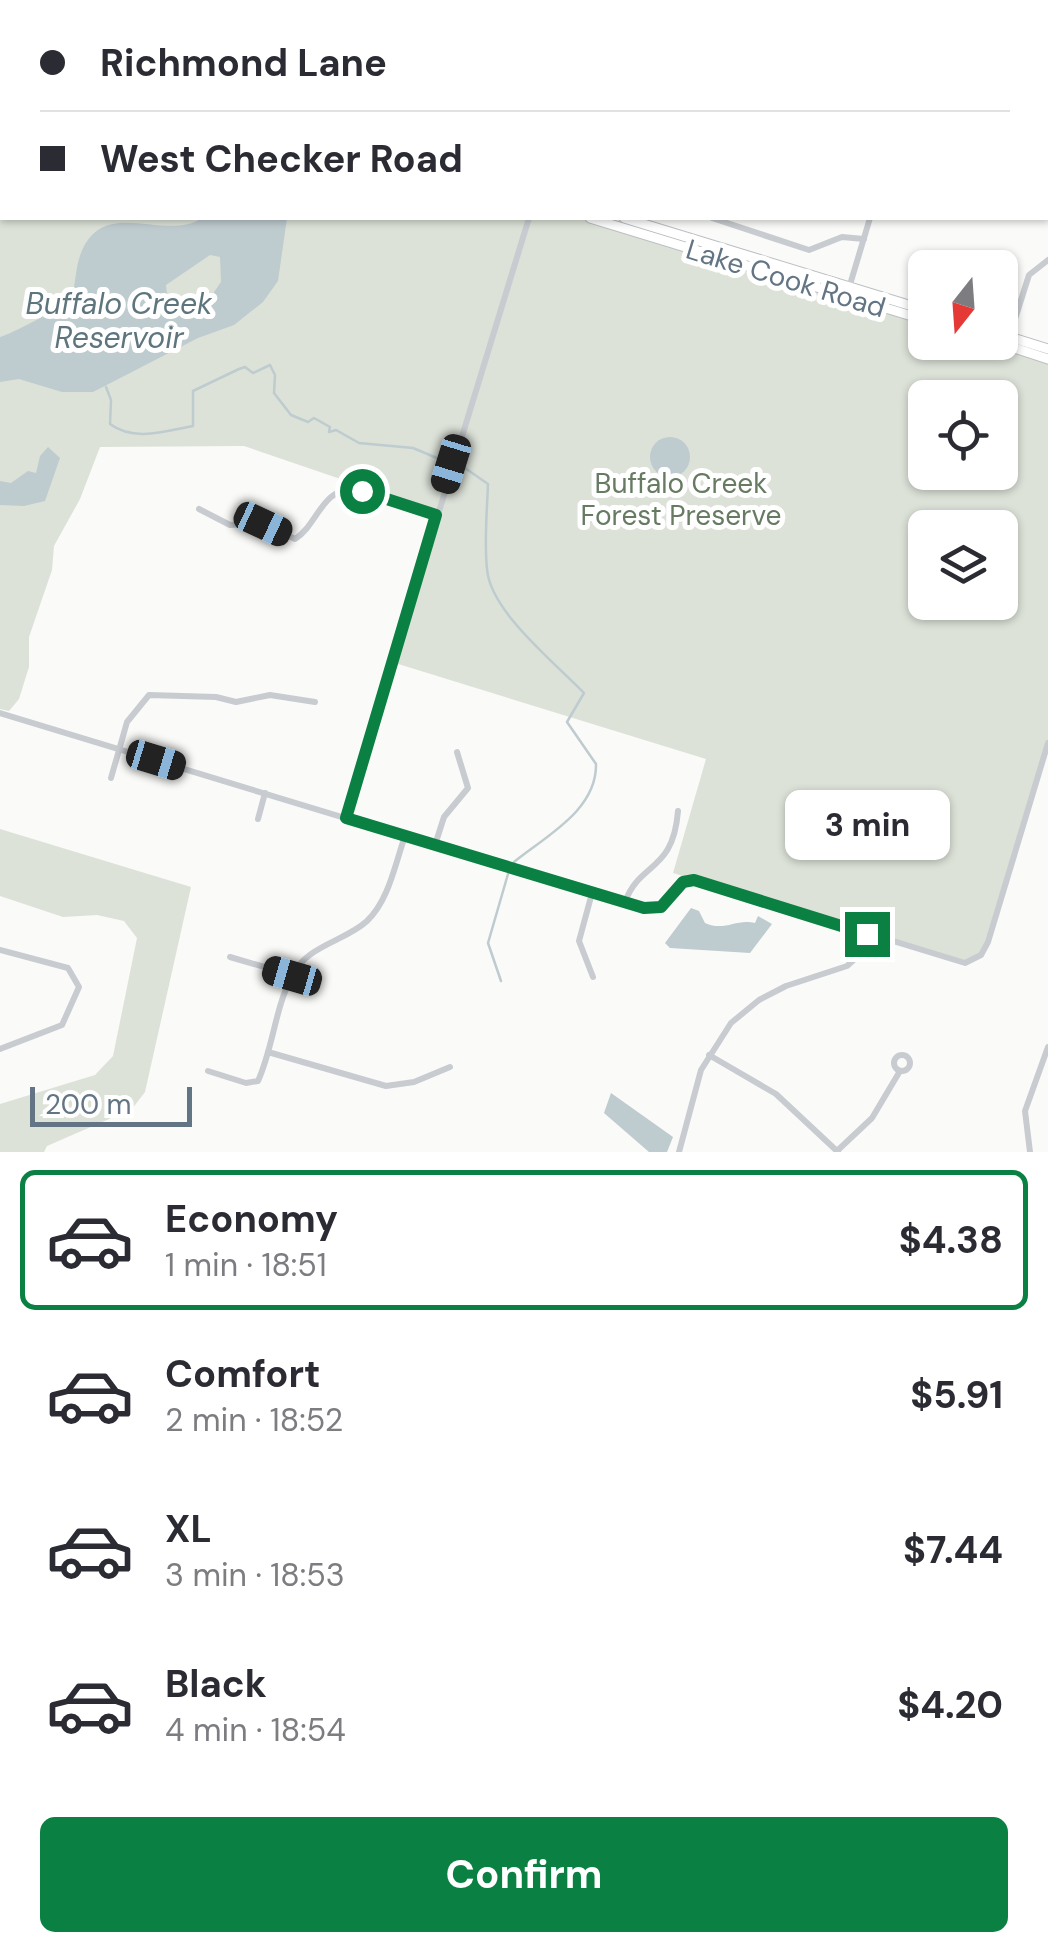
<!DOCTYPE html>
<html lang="en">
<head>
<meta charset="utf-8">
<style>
	:root { --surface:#fff; --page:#f7f7f7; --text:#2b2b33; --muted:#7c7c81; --line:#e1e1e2; --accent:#0b8043 }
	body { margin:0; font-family:"DM Sans",sans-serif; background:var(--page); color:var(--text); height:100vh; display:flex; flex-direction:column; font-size:38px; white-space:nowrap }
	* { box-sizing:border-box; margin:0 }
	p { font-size:32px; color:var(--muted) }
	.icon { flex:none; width:55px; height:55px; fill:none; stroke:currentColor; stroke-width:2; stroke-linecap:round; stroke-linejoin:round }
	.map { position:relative; height:1152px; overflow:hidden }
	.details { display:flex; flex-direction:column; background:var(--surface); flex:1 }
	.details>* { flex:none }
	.hud { position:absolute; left:0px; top:0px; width:1050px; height:220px; box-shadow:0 2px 8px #0004; display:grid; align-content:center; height:220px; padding:0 40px; background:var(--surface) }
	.needle { width:65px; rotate:197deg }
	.tools { position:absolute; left:908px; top:250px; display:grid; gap:20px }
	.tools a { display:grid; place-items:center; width:110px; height:110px; border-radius:15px; background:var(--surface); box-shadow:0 2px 8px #0004; font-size:50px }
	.scale { position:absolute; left:30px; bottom:25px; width:162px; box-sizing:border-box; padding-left:10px; border:5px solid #637585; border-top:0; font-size:28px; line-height:35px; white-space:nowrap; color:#637585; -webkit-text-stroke:8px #fff; paint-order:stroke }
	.end { position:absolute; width:45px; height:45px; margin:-22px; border:12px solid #0b8043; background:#fff; box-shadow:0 0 0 5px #fff }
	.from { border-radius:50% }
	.bubble { position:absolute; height:70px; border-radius:15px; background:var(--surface); box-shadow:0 2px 8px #0004; font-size:32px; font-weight:700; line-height:70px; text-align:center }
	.car { position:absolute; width:30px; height:60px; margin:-30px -15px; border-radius:12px; box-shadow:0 0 8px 2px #0007; background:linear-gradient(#222 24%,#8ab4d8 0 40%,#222 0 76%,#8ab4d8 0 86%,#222 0) }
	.hud b { display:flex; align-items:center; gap:35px; height:95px; font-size:38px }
	.hud b+b { border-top:2px solid var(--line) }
	.hud i { width:25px; height:25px; background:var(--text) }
	ul { padding:18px 0 0; list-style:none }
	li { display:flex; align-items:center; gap:30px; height:140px; margin:0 20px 15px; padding:0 20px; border:5px solid transparent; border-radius:15px }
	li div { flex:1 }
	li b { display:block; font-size:38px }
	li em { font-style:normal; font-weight:700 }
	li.on { border-color:var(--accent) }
	li>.icon { width:90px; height:90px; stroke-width:1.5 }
	.cta { display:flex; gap:20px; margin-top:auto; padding:20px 40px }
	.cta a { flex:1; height:115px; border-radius:15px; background:var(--accent); color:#fff; font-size:40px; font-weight:700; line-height:115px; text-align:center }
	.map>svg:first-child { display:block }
</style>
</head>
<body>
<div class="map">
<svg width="1048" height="1152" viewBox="0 0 1048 1152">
	<rect width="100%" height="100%" fill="#fafaf8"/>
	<g fill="#dce2d8" fill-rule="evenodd">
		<path d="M0,40L2,218H578L925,325V342L982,343L1048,363V743L985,950L968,963L673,873L706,759L395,663L440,513L244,446L100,447L80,499L54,546L52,570L29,637V667L19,699L9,711L0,709ZM925,398H1000V472H925ZM925,528H1000V602H925Z"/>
		<polygon points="0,829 191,887 145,1092 132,1109 47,1146 44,1152 0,1152 0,1104 95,1075 113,1056 137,938 124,921 97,915 63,917 0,896"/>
	</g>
	<g fill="#becbcf" fill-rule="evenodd">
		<path d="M202,218H287L278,281L263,302L234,325L198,338L93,392H62L19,379L0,382V337C10,335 61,307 71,300C76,285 75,268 81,253C104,195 165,243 202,218ZM210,255L220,257L221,282L212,295L168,303L166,285Z"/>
		<circle cx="670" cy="457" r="20"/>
		<polygon points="48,447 60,458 45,501 24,506 0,505 0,481 11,483 28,471 36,473 40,456"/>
		<path d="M691,908L699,911L705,923C725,932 736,918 755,923L758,916L772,924L750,953L670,948L665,943Z"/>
		<polygon points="611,1093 673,1137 667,1152 649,1152 604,1113"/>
	</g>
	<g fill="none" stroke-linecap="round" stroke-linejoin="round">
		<g stroke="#becbcf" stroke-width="2.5">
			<polyline points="391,2 393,0"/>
			<path d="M106,387L111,400L110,424C134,442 166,431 193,426V391L239,369L245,367L253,373L270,365L275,375L274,393L291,415L308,422L314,418L330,427L329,432L336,430L359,443L413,448L444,461"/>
			<path d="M465,468L488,484C487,511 484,542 487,569C490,611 554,662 584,693L567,722L596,764C597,810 546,836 514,862"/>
			<polyline points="501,981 488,943 508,874"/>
		</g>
		<defs>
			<g id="major">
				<polyline points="0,26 2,26"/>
				<polyline points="0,36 2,37"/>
				<polyline points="590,218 925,320"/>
				<polyline points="624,218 925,310"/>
				<polyline points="1000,334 1048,349"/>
				<polyline points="996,342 1048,359"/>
			</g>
		</defs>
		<use href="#major" stroke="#bbbfc3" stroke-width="11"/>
		<g stroke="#c8ccd0" stroke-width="6">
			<polyline points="197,0 199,2"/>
			<polyline points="660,0 667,2"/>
			<polyline points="903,0 912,2"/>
			<polyline points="117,2 117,0"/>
			<polyline points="341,2 342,0"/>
			<polyline points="517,2 518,0"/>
			<polyline points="599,2 599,0"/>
			<polyline points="642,2 643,0"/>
			<polyline points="792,2 792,0"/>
			<polyline points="846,2 849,0"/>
			<polyline points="938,2 939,0"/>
			<polyline points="1032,2 1032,0"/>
			<polyline points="712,218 809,250 842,237 864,239"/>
			<polyline points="849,288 870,218"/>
			<polyline points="1008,341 1029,275 1048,260"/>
			<path d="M199,509L230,525L263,523L295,539C311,529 317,509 331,497C355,476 411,507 436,515"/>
			<polyline points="0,713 644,909 661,907 683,882 694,880 965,963 981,955 988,942 1048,743"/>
			<polyline points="111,778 127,722 149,695 216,697 236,702 270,695 315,702"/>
			<polyline points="345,818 529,218"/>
			<polyline points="258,819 265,793"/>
			<polyline points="435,845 444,817 468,788 457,752"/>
			<polyline points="592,893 579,941 593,977"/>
			<path d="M625,902C640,861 673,873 678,811"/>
			<polyline points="0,950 68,968 79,987 62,1025 0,1049"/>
			<polyline points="230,957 292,975"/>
			<polyline points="268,1052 386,1086 414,1082 450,1067"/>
			<polyline points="709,1055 776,1094 838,1152"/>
			<circle cx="902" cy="1063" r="8"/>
			<path d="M208,1071L246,1083L258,1081C273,1048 275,1008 292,976C307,945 344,942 367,921C389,900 395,864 405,836"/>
			<polyline points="837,1151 872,1118 900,1071"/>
			<polyline points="679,1152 701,1070 731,1023 759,1000 786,986 847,966 858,956 867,934"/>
			<polyline points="1030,1152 1025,1111 1048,1047"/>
		</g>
		<use href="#major" stroke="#fff" stroke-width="9"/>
	</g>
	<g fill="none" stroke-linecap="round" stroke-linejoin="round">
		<polyline stroke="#0b8043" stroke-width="12" points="362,491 436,515 346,818 644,908 661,907 683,882 694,880 867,934"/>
	</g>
	<g text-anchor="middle" stroke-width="10" stroke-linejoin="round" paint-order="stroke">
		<g font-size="28" fill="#637585" stroke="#fff">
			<text transform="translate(786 278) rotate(17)" y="10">Lake Cook Road</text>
		</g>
		<g font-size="28" fill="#667b62" stroke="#fff">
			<text x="681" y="493">Buffalo Creek<tspan x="681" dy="32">Forest Preserve</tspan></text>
		</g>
		<g font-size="30" font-style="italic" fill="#5e757e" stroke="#fff">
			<text x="119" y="314">Buffalo Creek<tspan x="119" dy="34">Reservoir</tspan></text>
		</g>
	</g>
</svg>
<div class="tools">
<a><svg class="needle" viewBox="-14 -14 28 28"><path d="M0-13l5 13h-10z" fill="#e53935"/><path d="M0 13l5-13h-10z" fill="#7c7c81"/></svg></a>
<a><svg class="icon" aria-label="locate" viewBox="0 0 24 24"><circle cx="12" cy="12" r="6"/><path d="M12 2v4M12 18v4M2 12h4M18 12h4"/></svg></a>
<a><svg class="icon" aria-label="layers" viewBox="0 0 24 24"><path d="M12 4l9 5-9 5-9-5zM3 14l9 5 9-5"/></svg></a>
</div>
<div class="scale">200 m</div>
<i class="end from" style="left:362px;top:491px"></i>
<i class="end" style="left:867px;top:934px"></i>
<div class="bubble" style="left:785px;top:790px;width:165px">3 min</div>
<i class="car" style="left:451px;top:464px;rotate:197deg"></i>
<i class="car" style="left:263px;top:524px;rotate:115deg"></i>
<i class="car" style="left:156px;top:760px;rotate:107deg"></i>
<i class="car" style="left:292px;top:976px;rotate:286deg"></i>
<div class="hud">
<b><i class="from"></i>Richmond Lane</b>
<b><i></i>West Checker Road</b>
</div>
</div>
<section class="details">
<ul>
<li class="on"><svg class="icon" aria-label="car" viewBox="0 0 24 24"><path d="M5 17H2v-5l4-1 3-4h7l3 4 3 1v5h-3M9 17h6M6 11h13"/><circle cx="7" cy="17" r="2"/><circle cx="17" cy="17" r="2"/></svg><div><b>Economy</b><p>1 min · 18:51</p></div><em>$4.38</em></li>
<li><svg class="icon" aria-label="car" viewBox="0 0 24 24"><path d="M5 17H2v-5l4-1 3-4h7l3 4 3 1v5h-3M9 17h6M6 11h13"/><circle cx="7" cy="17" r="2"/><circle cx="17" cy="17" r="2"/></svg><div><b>Comfort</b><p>2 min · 18:52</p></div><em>$5.91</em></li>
<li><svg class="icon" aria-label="car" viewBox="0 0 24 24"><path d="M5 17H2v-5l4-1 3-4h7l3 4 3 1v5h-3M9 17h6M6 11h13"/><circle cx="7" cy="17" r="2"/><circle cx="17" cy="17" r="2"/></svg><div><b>XL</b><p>3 min · 18:53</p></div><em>$7.44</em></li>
<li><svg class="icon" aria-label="car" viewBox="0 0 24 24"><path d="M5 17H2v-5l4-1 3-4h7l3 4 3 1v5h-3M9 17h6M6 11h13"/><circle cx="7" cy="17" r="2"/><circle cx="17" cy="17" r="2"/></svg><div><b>Black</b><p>4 min · 18:54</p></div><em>$4.20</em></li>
</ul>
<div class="cta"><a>Confirm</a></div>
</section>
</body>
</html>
